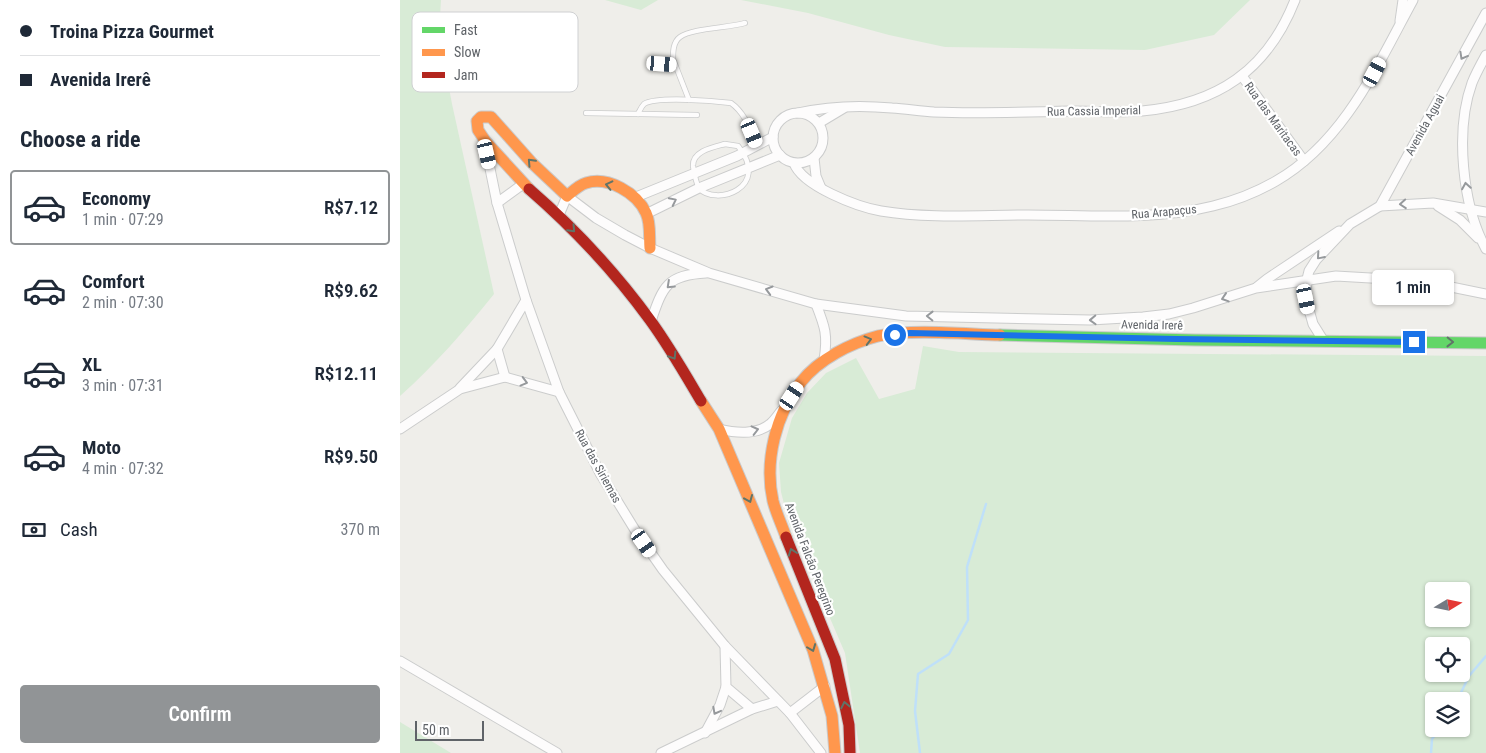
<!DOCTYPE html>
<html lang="en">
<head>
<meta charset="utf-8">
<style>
	:root { --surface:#fff; --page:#f2f2f3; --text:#1f2937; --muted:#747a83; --line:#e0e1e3; --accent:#919496 }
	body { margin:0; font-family:"Roboto Condensed",sans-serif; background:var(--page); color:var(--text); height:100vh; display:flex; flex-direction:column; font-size:19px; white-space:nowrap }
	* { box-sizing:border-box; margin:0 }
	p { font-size:16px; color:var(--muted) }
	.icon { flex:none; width:28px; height:28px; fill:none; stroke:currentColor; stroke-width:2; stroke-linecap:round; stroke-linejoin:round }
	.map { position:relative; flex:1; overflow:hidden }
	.details { display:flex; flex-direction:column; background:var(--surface); width:400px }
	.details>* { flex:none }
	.guide { display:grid; align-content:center; height:110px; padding:0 20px; background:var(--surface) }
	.needle { width:32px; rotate:80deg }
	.fabs { position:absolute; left:1025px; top:582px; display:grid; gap:10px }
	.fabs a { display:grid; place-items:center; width:45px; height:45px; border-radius:5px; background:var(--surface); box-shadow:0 1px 4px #0004; font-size:25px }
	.scale { position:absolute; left:15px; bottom:12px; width:69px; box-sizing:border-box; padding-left:5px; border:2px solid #5f6368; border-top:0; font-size:14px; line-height:18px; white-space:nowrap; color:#5f6368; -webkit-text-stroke:4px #fff; paint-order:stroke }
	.end { position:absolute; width:22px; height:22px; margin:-11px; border:6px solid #1a73e8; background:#fff; box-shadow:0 0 0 2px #fff }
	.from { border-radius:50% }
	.bubble { position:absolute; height:35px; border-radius:5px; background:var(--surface); box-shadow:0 1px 4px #0004; font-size:16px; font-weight:600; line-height:35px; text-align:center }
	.car { position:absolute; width:15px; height:30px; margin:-15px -8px; border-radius:6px; box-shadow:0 0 4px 1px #0007; background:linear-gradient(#fff 24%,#345 0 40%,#fff 0 76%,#345 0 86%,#fff 0) }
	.guide b { display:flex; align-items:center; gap:18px; height:48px; font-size:19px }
	.guide b+b { border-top:1px solid var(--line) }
	.guide i { width:12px; height:12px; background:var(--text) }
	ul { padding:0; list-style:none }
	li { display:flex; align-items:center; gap:15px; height:75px; margin:0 10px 8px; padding:0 10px; border:2px solid transparent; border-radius:5px }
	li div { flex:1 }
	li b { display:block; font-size:19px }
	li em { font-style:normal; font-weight:600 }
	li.on { border-color:var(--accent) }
	li>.icon { width:45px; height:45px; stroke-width:1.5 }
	h2 { padding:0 20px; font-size:22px; line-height:60px }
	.pay { display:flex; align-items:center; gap:12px; height:55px; padding:0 20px; font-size:19px }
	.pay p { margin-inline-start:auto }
	.cta { display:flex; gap:10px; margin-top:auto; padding:10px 20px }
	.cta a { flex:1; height:58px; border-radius:5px; background:var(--accent); color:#fff; font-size:20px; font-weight:600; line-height:58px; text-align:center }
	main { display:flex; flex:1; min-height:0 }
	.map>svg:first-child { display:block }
</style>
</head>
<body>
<main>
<section class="details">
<div class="guide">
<b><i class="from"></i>Troina Pizza Gourmet</b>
<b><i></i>Avenida Irerê</b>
</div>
<h2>Choose a ride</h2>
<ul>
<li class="on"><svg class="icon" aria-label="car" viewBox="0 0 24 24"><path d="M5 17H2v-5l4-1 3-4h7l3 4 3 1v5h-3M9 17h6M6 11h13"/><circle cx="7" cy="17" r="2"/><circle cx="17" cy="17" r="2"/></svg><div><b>Economy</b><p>1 min · 07:29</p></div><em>R$7.12</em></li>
<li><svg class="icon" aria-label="car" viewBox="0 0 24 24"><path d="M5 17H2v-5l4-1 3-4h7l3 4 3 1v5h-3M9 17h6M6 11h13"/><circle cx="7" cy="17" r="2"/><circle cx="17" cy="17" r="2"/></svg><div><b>Comfort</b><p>2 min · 07:30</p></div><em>R$9.62</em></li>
<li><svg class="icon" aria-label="car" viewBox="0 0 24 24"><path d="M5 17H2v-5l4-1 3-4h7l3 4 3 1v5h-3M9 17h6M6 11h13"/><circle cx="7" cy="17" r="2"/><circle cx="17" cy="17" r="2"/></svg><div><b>XL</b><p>3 min · 07:31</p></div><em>R$12.11</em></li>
<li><svg class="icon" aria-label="car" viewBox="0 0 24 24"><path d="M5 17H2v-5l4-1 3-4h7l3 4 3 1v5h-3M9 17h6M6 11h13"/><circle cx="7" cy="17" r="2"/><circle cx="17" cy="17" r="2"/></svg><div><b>Moto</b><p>4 min · 07:32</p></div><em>R$9.50</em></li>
</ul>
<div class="pay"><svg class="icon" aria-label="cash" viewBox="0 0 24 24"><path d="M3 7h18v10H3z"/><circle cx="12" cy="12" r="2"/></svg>Cash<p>370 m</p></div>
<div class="cta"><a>Confirm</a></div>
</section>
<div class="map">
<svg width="1086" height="753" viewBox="0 0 1086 753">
	<rect width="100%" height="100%" fill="#efeeea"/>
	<g fill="#d8ebd6" fill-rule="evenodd">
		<path d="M0,0H41L39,34L52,104L94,294C65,330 35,365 0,396Z"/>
		<polygon points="205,0 258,0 241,10"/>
		<polygon points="341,0 850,0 814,35 745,50 545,47 489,35 408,13"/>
		<path d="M523,346L559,352L1086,356V753H460L445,653L389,523L381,492L379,463L392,418L407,393L426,373L456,358L479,399L515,389ZM1034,591H1061V619H1034ZM1034,646H1061V674H1034ZM1034,701H1061V729H1034Z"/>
		<polygon points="0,722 51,753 0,753"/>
	</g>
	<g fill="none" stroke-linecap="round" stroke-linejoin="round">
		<g stroke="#bfe0f9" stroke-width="2.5">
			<polyline points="1057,701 1069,676 1086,656"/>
			<polyline points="520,753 515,711 518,674 549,654 568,620 567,567 586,504"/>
			<polyline points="1031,753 1032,739 1040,729"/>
		</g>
		<defs>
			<g id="lane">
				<polyline points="262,64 275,65"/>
				<path d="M289,100L273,59C273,52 273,42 280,37C292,28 329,28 345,23"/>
				<polyline points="186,113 297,115"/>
				<path d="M238,114C240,110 241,107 244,104C257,96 314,101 331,103C345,113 350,129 357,145"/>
				<path d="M325,144L338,146C372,188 315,207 299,188C296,183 294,172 293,166C292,151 314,147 325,144Z"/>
			</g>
			<g id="street">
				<polyline points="1000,21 1003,0"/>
				<path d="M1086,55C1081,64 1076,73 1072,83C1055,130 1062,205 1086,249"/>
				<polyline points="842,76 904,161"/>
				<circle cx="398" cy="138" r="25"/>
				<path d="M398,113C429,106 461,105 492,108C506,109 520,111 534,112C579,114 625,112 670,111C694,111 718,113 742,111C817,104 867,71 895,0"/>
				<polyline points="419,123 444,108"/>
				<polyline points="86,142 87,154 97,203 126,300 159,392 200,473 235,530 263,570 325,646 390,713 421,753"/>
				<polyline points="414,158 416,176 421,188"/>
				<path d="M394,163C402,186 458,207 481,211C529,219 580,215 628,215C689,215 753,221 813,206C834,201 857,192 876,181C944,142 977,66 1013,0"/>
				<polyline points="236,197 337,156 373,137"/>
				<polyline points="97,203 123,184"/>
				<polyline points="980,206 1033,203 1086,212"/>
				<polyline points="1038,206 1060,220 1078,238"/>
				<polyline points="246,214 299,188 380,155"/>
				<polyline points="159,215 167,196 196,218 225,235 250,248 309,273 416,304 506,316 690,320 743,317 769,314 793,308 856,288 936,276 1022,281 1086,294"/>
				<polyline points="857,287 867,279 939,231"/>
				<path d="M416,304C425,327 428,335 424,360"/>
				<path d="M251,321C263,286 267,275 306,273"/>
				<polyline points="923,340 913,324 906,299 907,279 909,271 916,260 950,224 980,206 1086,13"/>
				<polyline points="105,377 97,349 126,300"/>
				<polyline points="60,388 97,349"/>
				<polyline points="0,429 60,389 105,377 159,392"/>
				<path d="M319,429C335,433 357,435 370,424C374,421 378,415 381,411"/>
				<polyline points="325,646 326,687 352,709"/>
				<polyline points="0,661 157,753"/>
				<polyline points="390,713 425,686"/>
				<polyline points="305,733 320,705 326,687"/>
				<polyline points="261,753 352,709 378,701"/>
			</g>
			<polyline id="fast" points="600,335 795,340 1086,343"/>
			<g id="slow">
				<path d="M129,189L86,142L78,130L77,121L81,117H91L132,163L167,196C173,191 179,185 186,183C208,176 237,193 246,213C251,223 249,237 250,248"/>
				<polyline points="301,401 319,429 413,650 432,716 435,753"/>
				<path d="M386,537C382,525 376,513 373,501C364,461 376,414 401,382C419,359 451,343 478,336C513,329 564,334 600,335"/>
			</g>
			<g id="jam">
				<path d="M129,189C174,228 215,272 250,320C269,346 285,374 301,401"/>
				<polyline points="386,537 435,659 449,725 450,753"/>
			</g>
		</defs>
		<use href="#lane" stroke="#cbcccc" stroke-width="6"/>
		<use href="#street" stroke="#cbcccc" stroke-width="11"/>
		<use href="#fast" stroke="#cacacb" stroke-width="13"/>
		<use href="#slow" stroke="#cacacb" stroke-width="13"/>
		<use href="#jam" stroke="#cacacb" stroke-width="13"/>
		<use href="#lane" stroke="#fdfcfc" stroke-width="4.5"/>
		<use href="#street" stroke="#fdfcfc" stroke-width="9"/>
		<use href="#fast" stroke="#63d668" stroke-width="11"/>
		<use href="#slow" stroke="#ff974d" stroke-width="11"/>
		<use href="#jam" stroke="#b3261e" stroke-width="11"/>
	</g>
	<defs><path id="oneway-chevron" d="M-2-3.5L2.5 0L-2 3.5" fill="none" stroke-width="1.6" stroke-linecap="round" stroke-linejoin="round" transform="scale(1.25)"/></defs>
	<g stroke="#96999c">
		<use href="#oneway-chevron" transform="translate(1063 56) rotate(119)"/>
		<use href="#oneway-chevron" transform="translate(1066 186) rotate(-99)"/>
		<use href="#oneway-chevron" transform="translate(273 201) rotate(-26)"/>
		<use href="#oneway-chevron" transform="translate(1003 204) rotate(176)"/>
		<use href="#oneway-chevron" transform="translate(920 256) rotate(131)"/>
		<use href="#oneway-chevron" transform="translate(270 285) rotate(137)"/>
		<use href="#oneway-chevron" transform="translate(369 290) rotate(-164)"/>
		<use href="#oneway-chevron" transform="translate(825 298) rotate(162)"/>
		<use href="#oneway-chevron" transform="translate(530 316) rotate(-179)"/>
		<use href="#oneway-chevron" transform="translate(693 320) rotate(178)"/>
		<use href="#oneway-chevron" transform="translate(124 382) rotate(15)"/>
		<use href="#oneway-chevron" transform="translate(355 430) rotate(-14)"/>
		<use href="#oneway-chevron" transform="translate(316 711) rotate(118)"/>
	</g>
	<g stroke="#607468">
		<use href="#oneway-chevron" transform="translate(131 162) rotate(-133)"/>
		<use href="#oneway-chevron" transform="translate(209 185) rotate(-167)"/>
		<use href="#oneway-chevron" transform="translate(172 229) rotate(47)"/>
		<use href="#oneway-chevron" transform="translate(468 340) rotate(-15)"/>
		<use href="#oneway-chevron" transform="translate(1050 342) rotate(1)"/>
		<use href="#oneway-chevron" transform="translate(273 356) rotate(58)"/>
		<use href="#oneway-chevron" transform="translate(349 499) rotate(67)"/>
		<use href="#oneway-chevron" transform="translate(392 552) rotate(-110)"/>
		<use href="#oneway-chevron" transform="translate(412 648) rotate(69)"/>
		<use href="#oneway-chevron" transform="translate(445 705) rotate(-102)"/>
	</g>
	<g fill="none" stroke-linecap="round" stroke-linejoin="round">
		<polyline stroke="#1a73e8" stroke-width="6" points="495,335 510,333 777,339 1014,342"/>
	</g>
	<g text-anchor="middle" stroke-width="4.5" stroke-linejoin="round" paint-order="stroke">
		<g font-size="12" fill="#5f6368" stroke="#fff">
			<text transform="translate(694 111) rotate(-1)" y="4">Rua Cassia Imperial</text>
			<text transform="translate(873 119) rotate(54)" y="4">Rua das Maritacas</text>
			<text transform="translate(1025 125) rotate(-61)" y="4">Avenida Aguai</text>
			<text transform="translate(764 212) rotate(-5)" y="4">Rua Arapaçus</text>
			<text transform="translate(752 325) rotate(1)" y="4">Avenida Irerê</text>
			<text transform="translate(198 466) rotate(61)" y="4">Rua das Siriemas</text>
			<text transform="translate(410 559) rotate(69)" y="4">Avenida Falcão Peregrino</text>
		</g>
	</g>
	<rect x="12" y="12" width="166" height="80" rx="8" fill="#fff" stroke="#cfd0d2" stroke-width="1"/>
	<rect x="22" y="27" width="23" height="6" fill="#63d668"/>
	<rect x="22" y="49" width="23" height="7" fill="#ff974d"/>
	<rect x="22" y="72" width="23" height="6" fill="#b3261e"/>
	<g font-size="14" fill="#5f6368">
		<text x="54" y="35">Fast</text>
		<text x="54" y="57">Slow</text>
		<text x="54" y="80">Jam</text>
	</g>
</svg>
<div class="fabs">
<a><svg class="needle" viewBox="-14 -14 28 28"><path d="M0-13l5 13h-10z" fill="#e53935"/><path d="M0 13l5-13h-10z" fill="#747a83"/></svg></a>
<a><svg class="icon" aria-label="locate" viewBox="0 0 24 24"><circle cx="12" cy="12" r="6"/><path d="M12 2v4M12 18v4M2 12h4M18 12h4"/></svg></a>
<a><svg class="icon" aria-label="layers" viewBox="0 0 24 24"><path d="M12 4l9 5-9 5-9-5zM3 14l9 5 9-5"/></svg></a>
</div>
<div class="scale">50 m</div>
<i class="end from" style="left:495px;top:335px"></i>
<i class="end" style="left:1014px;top:342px"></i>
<div class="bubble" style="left:972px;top:270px;width:82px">1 min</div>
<i class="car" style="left:262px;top:64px;rotate:94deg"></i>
<i class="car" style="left:975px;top:72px;rotate:28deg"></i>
<i class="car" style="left:352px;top:133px;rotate:157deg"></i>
<i class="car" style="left:87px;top:154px;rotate:167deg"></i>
<i class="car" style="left:906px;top:299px;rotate:168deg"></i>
<i class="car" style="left:392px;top:396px;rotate:33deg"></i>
<i class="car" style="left:244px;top:543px;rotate:145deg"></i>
</div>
</main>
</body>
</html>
